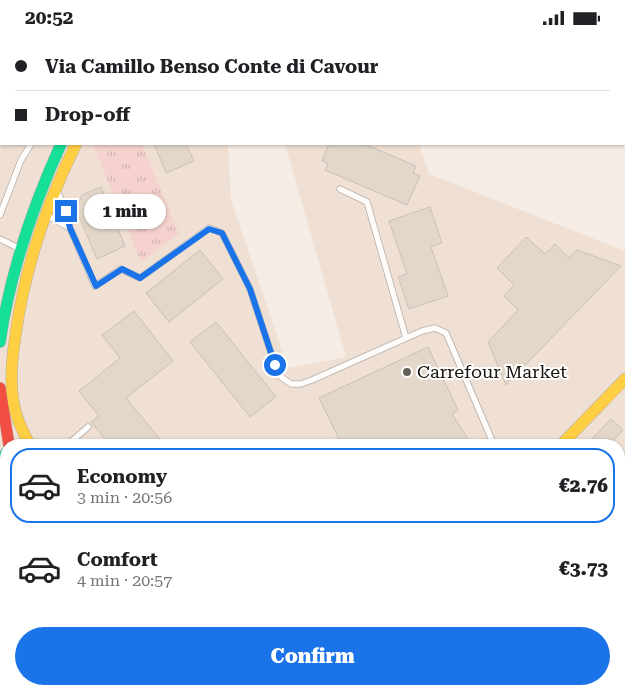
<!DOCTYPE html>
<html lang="en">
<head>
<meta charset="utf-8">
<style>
	:root { --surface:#fff; --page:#f2f2f2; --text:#202124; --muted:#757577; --line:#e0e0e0; --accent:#1a73e8 }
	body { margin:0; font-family:"Roboto Serif",serif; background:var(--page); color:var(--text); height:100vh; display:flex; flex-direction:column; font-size:19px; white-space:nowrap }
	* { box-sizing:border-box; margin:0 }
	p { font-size:16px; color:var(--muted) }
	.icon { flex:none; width:28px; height:28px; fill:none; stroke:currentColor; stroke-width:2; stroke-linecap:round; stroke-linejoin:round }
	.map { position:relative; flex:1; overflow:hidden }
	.drawer { position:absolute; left:0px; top:404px; width:625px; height:256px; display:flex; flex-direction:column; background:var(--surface); border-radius:20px 20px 0 0; box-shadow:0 1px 4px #0004 }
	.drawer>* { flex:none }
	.hud { position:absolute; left:0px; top:0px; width:625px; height:110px; box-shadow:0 1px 4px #0004; display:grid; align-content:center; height:110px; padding:0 15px; background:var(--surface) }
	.end { position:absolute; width:22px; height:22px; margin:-11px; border:6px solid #1a73e8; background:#fff; box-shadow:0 0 0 2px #fff }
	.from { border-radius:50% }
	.bubble { position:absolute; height:35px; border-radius:18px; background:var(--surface); box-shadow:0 1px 4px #0004; font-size:16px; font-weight:800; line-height:35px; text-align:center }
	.hud b { display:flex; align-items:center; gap:18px; height:48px; font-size:19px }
	.hud b+b { border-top:1px solid var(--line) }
	.hud i { width:12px; height:12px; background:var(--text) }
	ul { padding:9px 0 0; list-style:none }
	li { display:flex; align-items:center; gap:15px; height:75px; margin:0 10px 8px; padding:0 5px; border:2px solid transparent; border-radius:20px }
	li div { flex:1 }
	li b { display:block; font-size:19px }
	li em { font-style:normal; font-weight:800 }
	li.selected { border-color:var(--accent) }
	li>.icon { width:45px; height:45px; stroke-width:1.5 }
	.cta { display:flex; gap:10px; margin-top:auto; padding:10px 15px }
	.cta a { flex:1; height:58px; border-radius:30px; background:var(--accent); color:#fff; font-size:20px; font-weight:800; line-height:58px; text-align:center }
	.status { display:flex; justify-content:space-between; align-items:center; height:35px; padding:0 25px; background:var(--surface); direction:ltr }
	.status svg { height:14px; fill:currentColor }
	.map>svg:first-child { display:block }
</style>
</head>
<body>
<div class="status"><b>20:52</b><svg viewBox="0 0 49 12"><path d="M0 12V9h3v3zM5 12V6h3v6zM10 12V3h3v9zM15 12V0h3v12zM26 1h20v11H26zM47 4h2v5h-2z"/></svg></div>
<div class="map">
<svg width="625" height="659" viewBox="0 0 625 659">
	<defs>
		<pattern id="grass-tufts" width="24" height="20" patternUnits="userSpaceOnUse" patternTransform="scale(1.25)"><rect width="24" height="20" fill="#f5d2ce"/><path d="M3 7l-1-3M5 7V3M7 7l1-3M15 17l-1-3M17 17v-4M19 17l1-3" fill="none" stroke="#d1b3b0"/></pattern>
		<pattern id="park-crowns" width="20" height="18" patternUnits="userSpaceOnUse" patternTransform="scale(1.25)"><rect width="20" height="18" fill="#f5d2ce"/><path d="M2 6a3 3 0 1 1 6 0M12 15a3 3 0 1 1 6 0" fill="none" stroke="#d1b3b0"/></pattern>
	</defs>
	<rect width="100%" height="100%" fill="#f5ece5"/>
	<g fill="#f0e0d3">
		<polygon points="0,0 186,1 1,1 1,109 228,109 231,165 288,333 346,322 285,109 419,109 429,139 625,216 625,523 619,525 619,410 56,410 52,406 43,410 36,408 0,411"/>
		<polygon points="181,654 310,654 305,659 184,659"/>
	</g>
	<polygon fill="url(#grass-tufts)" points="93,109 142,109 179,199 141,227"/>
	<g fill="url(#park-crowns)">
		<polygon points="357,654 416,654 409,659 352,659"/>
		<polygon points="549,654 587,654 595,659 557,659"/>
	</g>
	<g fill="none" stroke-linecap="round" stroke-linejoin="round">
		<polyline stroke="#c6bb8e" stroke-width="4.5" points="112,0 114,1"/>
	</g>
	<g fill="#e2d7c9" stroke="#c7c1bb">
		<polygon points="154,109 186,109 194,126 166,138"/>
		<polygon points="329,109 364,109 416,131 413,138 420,141 407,170 325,135 328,129 322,126"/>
		<polygon points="101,152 125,211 97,224 76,174 82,160"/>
		<polygon points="430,172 442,208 431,212 448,261 409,274 398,242 407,239 389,186"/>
		<polygon points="526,202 545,219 555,209 569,223 577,215 621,231 506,350 488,307 518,275 504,261 514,250 497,233"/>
		<polygon points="200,215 223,244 169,287 146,258"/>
		<polygon points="134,276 173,326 126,363 165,410 110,410 91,387 99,381 79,356 120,323 102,300"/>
		<polygon points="216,287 276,362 250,382 190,307"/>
		<polygon points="428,312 458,375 452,379 472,410 342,410 319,363"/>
		<polygon points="611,384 623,395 609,410 586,410"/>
	</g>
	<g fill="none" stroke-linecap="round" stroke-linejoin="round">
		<defs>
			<g id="lane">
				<polyline points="0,87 1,86"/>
				<polyline points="340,154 367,167 406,303"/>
				<polyline points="58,158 66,176 70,193 95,251 121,234 140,243 209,193 222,198 250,254 275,330 281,342 291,349 301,349 312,345 422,296 435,293 446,298 494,410"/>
				<polyline points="0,180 21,125 31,109"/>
				<polyline points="48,181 70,193"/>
				<polyline points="0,204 18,213"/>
				<polyline points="67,410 88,392"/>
			</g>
			<g id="fast">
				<path d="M0,307C10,237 32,173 61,109"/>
				<polyline points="0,430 6,418"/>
				<polyline points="0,441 6,452"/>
				<polyline points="319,659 324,654"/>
			</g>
			<g id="slow">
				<path d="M30,410C22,395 15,381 13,364C10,344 12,323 15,304C24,235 46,170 76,109"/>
				<polyline points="561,410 625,344"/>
				<polyline points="27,654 28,659"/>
			</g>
			<g id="jam">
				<polyline points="145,1 147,0"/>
				<polyline points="0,353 9,410"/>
			</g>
		</defs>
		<use href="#lane" stroke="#b4ada8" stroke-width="7"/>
		<use href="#fast" stroke="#b4ada8" stroke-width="12"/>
		<use href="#slow" stroke="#b4ada8" stroke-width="12"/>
		<use href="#jam" stroke="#b4ada8" stroke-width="12"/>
		<polyline stroke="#d5d2d0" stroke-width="2.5" stroke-dasharray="4 4" stroke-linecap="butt" points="557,654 565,659"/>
		<use href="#lane" stroke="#fefcfb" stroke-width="5.5"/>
		<use href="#fast" stroke="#16e098" stroke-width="11"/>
		<use href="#slow" stroke="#ffcf43" stroke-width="11"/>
		<use href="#jam" stroke="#f24e42" stroke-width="11"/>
	</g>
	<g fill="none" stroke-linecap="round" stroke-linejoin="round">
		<polyline stroke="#1a73e8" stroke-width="6" points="66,176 70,193 96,251 122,234 140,243 209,194 222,198 250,254 275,330"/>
	</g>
	<circle fill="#665f59" stroke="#fff" stroke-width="2" cx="407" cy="337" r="5"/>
	<g text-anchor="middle" stroke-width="4" stroke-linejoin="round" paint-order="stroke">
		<g font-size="18" fill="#19130e" stroke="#fff" text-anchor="start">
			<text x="417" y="343">Carrefour Market</text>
		</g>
	</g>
</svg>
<i class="end from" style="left:275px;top:330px"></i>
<i class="end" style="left:66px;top:176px"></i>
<div class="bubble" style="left:84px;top:159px;width:82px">1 min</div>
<div class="hud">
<b><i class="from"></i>Via Camillo Benso Conte di Cavour</b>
<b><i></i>Drop-off</b>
</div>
<section class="drawer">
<ul>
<li class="selected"><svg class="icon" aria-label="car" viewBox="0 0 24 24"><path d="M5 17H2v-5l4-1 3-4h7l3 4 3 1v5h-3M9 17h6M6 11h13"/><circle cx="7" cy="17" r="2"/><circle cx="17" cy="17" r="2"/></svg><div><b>Economy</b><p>3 min · 20:56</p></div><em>€2.76</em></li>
<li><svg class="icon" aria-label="car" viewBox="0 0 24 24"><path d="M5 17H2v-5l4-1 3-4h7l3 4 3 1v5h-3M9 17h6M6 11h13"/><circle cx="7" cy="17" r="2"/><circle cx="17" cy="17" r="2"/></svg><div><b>Comfort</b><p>4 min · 20:57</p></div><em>€3.73</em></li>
</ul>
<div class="cta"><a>Confirm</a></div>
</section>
</div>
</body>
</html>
